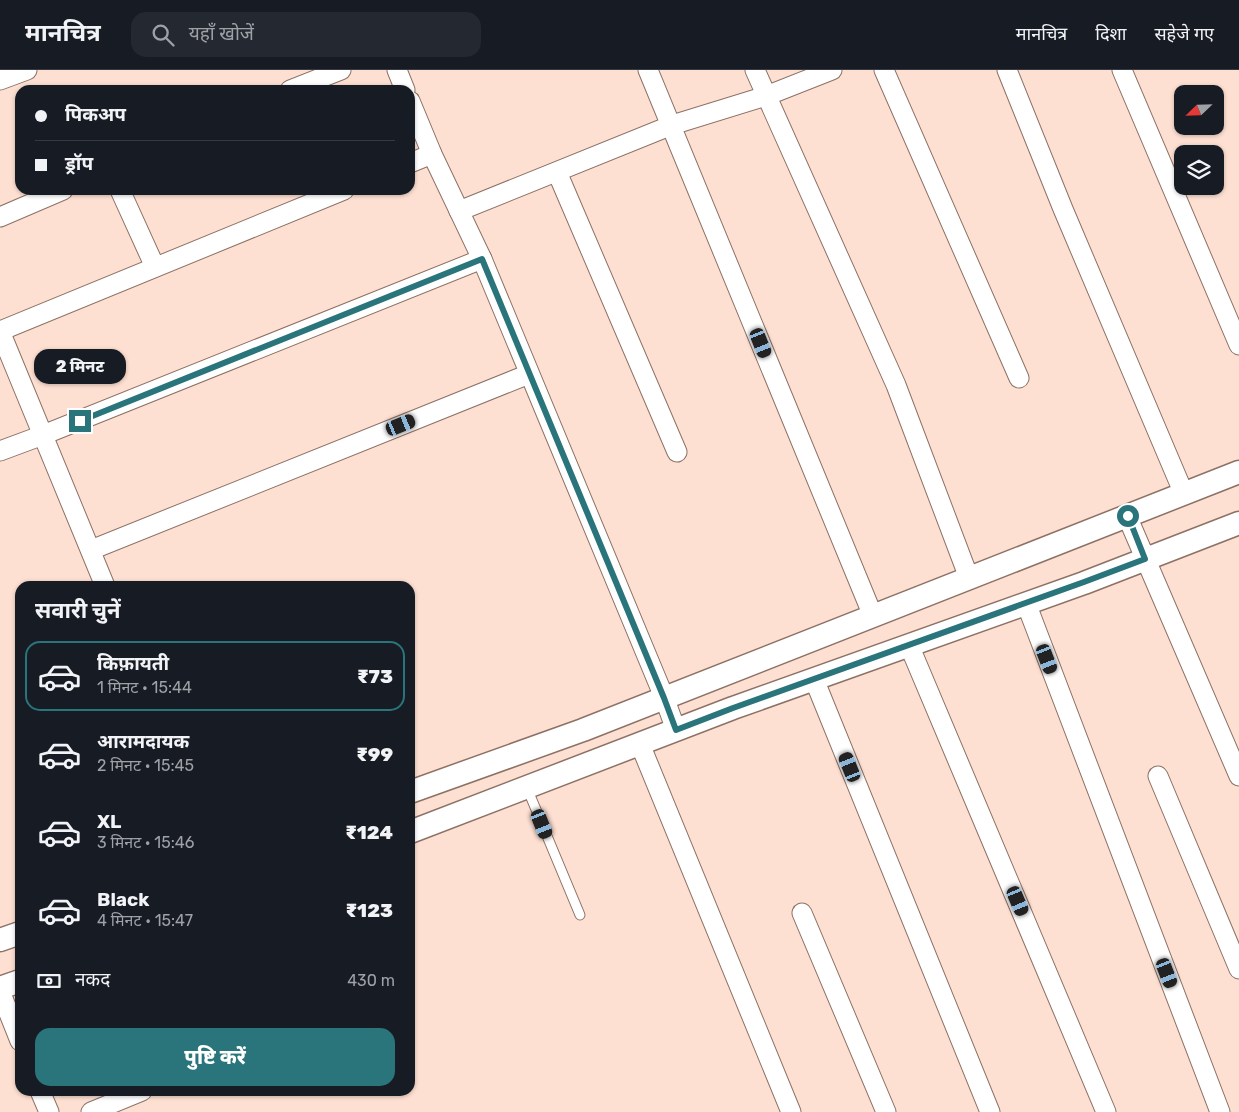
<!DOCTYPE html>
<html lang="hi">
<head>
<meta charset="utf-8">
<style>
	:root { --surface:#171b24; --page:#242831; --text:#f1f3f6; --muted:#9ea1a6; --line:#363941; --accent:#2a747b }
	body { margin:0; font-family:Rubik,"Noto Sans Devanagari",sans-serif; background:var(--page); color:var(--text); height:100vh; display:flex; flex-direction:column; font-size:19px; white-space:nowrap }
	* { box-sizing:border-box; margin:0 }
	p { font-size:16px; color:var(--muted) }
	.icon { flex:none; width:28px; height:28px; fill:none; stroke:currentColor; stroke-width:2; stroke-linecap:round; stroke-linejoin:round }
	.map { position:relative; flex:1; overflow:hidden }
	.side { position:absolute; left:15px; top:511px; width:400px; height:515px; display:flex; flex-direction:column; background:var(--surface); border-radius:15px; box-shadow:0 1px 4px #0004 }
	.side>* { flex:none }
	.hud { position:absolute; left:15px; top:15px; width:400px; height:110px; border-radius:15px; box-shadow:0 1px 4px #0004; display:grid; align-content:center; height:110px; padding:0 20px; background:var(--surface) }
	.needle { width:32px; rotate:247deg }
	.tools { position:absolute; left:1174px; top:15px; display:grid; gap:10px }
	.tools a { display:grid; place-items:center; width:50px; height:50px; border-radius:10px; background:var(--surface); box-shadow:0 1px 4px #0004; font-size:25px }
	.end { position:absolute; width:22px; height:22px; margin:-11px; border:6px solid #2a747b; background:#fff; box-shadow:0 0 0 2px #fff }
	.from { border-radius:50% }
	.bubble { position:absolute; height:35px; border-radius:15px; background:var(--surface); box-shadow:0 1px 4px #0004; font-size:16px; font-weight:800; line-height:35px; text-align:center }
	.car { position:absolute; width:15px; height:30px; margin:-15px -8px; border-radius:6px; box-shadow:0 0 4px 1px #0007; background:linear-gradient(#222 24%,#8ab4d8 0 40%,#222 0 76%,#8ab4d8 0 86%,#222 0) }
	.hud b { display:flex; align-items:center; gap:18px; height:48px; font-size:19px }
	.hud b+b { border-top:1px solid var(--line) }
	.hud i { width:12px; height:12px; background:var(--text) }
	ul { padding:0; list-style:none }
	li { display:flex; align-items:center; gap:15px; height:70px; margin:0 10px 8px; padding:0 10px; border:2px solid transparent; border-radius:15px }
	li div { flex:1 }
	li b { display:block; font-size:19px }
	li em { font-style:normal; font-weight:800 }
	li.active { border-color:var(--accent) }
	li>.icon { width:45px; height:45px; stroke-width:1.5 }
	h2 { padding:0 20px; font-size:22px; line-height:60px }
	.pay { display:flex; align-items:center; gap:12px; height:55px; padding:0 20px; font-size:19px }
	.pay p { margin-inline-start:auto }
	.button { display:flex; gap:10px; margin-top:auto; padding:10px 20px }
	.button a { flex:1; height:58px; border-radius:15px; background:var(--accent); color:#fff; font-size:20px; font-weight:800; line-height:58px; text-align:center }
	header { display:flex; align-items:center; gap:30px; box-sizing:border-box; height:70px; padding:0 25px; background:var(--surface); border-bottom:1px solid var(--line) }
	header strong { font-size:24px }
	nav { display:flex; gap:28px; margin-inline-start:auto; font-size:18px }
	.search { width:350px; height:45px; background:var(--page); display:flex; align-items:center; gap:12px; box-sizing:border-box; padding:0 18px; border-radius:15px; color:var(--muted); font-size:19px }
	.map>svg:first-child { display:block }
</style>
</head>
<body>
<header>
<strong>मानचित्र</strong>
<div class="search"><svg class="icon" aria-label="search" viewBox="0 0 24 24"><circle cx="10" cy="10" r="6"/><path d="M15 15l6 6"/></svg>यहाँ खोजें</div>
<nav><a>मानचित्र</a><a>दिशा</a><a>सहेजे गए</a></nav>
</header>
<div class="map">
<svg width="1239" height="1042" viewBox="0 0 1239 1042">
	<rect width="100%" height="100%" fill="#fee0d2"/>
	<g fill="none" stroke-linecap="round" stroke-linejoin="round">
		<defs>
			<polyline id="service" points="527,718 580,845"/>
			<g id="minor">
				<polyline points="397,0 405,20"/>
				<polyline points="648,0 873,546"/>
				<polyline points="755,0 896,315 969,508"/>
				<polyline points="884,0 1019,308"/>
				<polyline points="1007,0 1063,139 1184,424"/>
				<polyline points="1122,0 1239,275"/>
				<polyline points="0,10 27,0"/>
				<polyline points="290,20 341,0"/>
				<polyline points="410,31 432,84 482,189 664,627 676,660"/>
				<polyline points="410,93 432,84"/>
				<polyline points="557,102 677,382"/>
				<polyline points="120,120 155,197"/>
				<polyline points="459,141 672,55 766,26 832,0"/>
				<polyline points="0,147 63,120"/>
				<polyline points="0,261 344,120"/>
				<polyline points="0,261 105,516"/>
				<polyline points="0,381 43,365 482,189"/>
				<polyline points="1127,446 1239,706"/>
				<polyline points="91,480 529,304"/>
				<polyline points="1026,533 1220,1042"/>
				<polyline points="909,575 1106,1042"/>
				<polyline points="814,609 990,1042"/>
				<polyline points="640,674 791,1042"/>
				<polyline points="1158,706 1239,899"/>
				<polyline points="802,843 886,1042"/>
				<polyline points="0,921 20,971"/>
				<polyline points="40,1021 49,1042"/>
				<polyline points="91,1042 142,1021"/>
			</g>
			<g id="tertiary">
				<polyline points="410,722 583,660 1239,402"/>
				<polyline points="410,762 733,638 1084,513 1239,453"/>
				<polyline points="0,870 20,863"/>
				<polyline points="0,918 20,911"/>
			</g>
		</defs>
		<use href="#service" stroke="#8c7165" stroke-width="11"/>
		<use href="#minor" stroke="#8c7165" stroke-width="21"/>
		<use href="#tertiary" stroke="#8c7165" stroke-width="25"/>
		<use href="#service" stroke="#fff" stroke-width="9"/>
		<use href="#minor" stroke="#fff" stroke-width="19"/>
		<use href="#tertiary" stroke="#fff" stroke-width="22"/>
	</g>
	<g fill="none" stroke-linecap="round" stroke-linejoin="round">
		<polyline stroke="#2a747b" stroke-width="6" points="80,351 482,189 664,628 676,660 733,638 1084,512 1145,489 1128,446"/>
	</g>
</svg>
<div class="tools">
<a><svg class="needle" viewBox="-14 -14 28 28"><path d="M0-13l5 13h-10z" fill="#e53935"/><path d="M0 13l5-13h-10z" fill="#9ea1a6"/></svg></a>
<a><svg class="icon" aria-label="layers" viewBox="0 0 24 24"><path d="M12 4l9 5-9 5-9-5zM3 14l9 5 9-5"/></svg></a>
</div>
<i class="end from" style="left:1128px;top:446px"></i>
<i class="end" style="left:80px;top:351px"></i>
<div class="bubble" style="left:34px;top:279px;width:92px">2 मिनट</div>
<i class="car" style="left:761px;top:273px;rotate:158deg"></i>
<i class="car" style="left:401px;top:355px;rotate:68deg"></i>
<i class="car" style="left:1047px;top:589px;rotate:159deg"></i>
<i class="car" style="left:850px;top:697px;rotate:338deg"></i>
<i class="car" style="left:542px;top:754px;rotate:158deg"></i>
<i class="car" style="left:1018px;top:831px;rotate:157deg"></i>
<i class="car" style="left:1167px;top:903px;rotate:159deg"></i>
<div class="hud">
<b><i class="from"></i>पिकअप</b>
<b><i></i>ड्रॉप</b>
</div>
<section class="side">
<h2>सवारी चुनें</h2>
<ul>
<li class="active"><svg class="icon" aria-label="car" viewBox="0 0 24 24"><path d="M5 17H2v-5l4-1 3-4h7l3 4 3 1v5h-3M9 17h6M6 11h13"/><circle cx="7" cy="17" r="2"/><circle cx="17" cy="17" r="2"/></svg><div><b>किफ़ायती</b><p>1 मिनट · 15:44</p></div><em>₹73</em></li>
<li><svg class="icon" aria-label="car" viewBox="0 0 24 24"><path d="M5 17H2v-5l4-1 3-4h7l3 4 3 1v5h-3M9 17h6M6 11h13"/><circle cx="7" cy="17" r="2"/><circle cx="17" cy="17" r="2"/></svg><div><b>आरामदायक</b><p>2 मिनट · 15:45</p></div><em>₹99</em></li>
<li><svg class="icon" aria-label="car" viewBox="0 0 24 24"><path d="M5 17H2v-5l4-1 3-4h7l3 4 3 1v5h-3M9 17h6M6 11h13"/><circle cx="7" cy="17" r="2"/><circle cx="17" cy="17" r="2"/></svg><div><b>XL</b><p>3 मिनट · 15:46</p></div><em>₹124</em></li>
<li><svg class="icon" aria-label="car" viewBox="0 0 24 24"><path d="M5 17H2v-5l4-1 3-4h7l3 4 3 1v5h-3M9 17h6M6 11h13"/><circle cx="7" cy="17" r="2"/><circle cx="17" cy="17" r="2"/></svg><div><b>Black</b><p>4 मिनट · 15:47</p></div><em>₹123</em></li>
</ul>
<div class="pay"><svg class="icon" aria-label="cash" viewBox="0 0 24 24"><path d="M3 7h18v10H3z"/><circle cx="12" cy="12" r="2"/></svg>नकद<p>430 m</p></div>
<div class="button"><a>पुष्टि करें</a></div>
</section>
</div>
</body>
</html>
